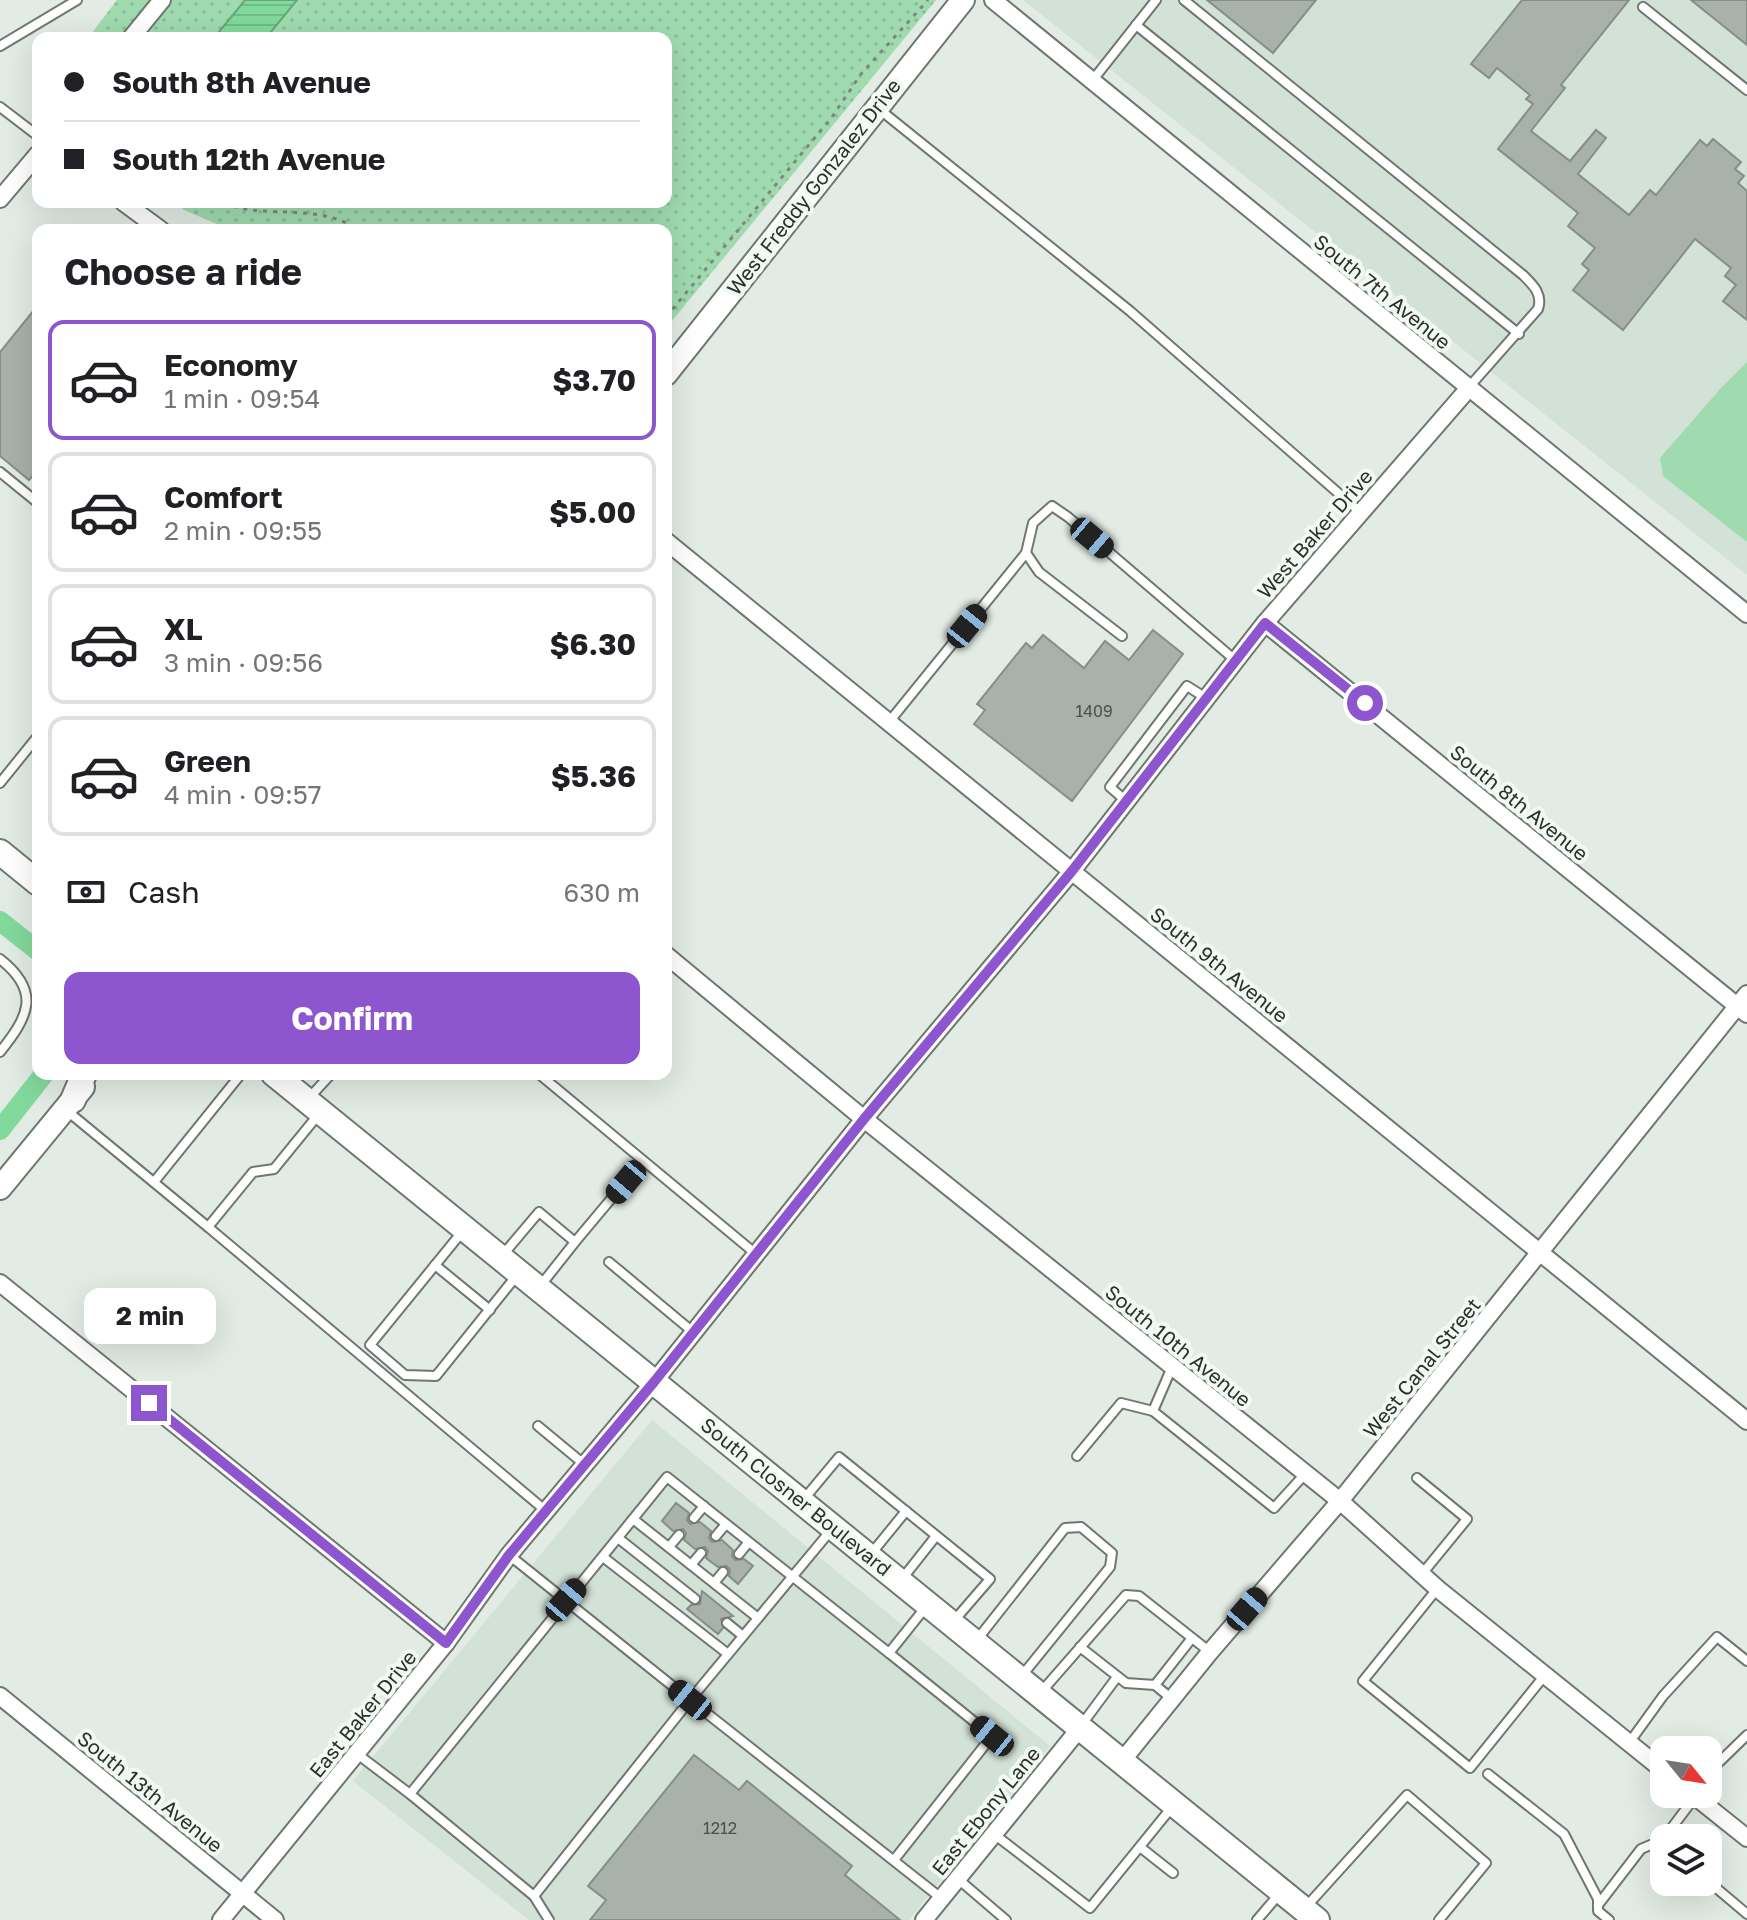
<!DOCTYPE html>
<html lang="en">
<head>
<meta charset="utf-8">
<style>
	:root { --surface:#fff; --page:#f6f6f6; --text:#202124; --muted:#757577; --line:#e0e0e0; --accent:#8e56ce }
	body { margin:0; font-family:"Golos Text",sans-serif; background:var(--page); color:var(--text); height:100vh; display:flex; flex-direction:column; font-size:30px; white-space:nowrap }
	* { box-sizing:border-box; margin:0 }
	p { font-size:26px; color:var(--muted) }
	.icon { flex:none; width:44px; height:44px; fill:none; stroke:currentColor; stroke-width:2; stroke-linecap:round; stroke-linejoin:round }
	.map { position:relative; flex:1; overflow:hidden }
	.sheet { position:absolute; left:32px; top:224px; width:640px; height:856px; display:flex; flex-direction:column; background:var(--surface); border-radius:16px; box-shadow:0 8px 32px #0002 }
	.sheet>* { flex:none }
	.banner { position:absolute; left:32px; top:32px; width:640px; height:176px; border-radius:16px; box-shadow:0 8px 32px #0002; display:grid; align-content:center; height:176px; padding:0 32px; background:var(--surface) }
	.needle { width:52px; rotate:120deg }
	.fabs { position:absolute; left:1650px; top:1736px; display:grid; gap:16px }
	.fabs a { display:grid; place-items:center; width:72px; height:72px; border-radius:16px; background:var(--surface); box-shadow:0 8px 32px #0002; font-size:40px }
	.end { position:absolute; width:36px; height:36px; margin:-18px; border:10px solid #8e56ce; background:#fff; box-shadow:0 0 0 4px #fff }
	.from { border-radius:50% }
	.bubble { position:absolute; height:56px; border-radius:16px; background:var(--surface); box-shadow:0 8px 32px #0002; font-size:26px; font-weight:700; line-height:56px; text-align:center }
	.car { position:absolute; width:24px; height:48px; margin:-24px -12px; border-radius:10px; box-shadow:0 0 6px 2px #0007; background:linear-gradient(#222 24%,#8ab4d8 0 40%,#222 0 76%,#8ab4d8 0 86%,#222 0) }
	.banner b { display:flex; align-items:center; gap:28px; height:76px; font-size:30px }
	.banner b+b { border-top:2px solid var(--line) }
	.banner i { width:20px; height:20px; background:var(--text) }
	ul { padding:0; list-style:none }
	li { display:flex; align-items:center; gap:24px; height:120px; margin:0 16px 12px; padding:0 16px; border:4px solid var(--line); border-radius:16px }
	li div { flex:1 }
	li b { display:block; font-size:30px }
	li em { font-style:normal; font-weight:700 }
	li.on { border-color:var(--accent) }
	li>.icon { width:72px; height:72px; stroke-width:1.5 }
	h2 { padding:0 32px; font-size:36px; line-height:96px }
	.pay { display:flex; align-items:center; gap:20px; height:88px; padding:0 32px; font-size:30px }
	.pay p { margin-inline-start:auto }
	.primary-button { display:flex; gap:16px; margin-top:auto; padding:16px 32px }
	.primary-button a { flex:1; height:92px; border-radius:16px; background:var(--accent); color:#fff; font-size:32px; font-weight:700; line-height:92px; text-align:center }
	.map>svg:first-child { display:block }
</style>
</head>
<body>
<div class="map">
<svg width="1747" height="1920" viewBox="0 0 1747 1920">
	<defs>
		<pattern id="grass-dots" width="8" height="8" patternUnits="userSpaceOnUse" patternTransform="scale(2)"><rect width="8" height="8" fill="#a0dbaf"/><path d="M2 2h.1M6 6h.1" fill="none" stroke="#8abc97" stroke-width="1.8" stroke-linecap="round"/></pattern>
		<pattern id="water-rules" width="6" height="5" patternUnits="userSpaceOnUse" patternTransform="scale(2)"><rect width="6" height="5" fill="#82d99c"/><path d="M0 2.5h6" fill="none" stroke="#70bb87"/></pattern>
	</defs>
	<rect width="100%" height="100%" fill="#e2ebe4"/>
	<g fill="#d3e2d6">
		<polygon points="1023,0 1747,0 1747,575"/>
		<polygon points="652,1420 1050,1746 909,1920 529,1920 353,1781"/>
	</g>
	<polygon fill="url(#grass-dots)" points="117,0 936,0 666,328 666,230 231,230 184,210 174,202 666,202 666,38 88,38"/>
	<polygon fill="#a0dbaf" points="1747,362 1747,542 1663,476 1660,458 1721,388"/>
	<polygon fill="url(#water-rules)" stroke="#68a67b" stroke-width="2" points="245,0 297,0 266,38 214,38"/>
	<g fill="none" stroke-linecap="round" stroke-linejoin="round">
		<g stroke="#82d99c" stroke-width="20">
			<polyline points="0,921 38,951"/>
			<polyline points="0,1130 44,1074"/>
		</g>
	</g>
	<g fill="#a9b1ab" stroke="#868e88" stroke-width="2">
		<polygon points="1207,0 1316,0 1273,53"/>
		<polygon points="1522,0 1629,0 1561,85 1565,88 1531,131 1570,161 1596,130 1606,138 1578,174 1629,215 1650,190 1656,195 1700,140 1707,146 1713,139 1741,162 1735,169 1744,176 1738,183 1747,191 1747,320 1723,301 1736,285 1725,276 1731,268 1695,239 1623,330 1573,290 1589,270 1582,264 1595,248 1568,226 1578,213 1498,149 1533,104 1526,99 1530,95 1497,68 1489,78 1471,64"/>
		<polygon points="1691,0 1747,0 1747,45"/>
		<polygon points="38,305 38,470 29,480 0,456 0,352"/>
		<polygon points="1153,630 1183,654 1072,801 974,724 985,710 977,704 1026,643 1032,648 1043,635 1084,668 1105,641 1129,660"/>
		<polygon points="676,1503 689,1513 687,1520 690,1524 700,1522 711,1531 709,1538 712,1542 722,1540 733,1550 732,1556 735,1560 744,1559 753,1566 738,1584 729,1576 730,1570 727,1566 718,1567 706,1558 708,1551 705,1547 695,1549 684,1540 686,1533 683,1529 673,1531 662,1521"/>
		<polygon points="702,1591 733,1616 721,1619 723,1628 718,1634 687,1609 691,1605 700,1604"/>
		<polygon points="694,1755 739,1790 747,1781 852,1866 845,1875 900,1920 590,1920 606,1900 588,1886"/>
	</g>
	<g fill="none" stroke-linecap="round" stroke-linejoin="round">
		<defs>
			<g id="service">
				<path d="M1184,0L1523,275C1533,285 1543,294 1538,309L1469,387"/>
				<polyline points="1643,7 1747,90"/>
				<polyline points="1136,25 1519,334"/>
				<polyline points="0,46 77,0"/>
				<polyline points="1092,81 1156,0"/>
				<polyline points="0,107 38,136"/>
				<polyline points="879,109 1130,311 1360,512"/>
				<polyline points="0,472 38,503"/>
				<polyline points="1026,553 1039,572 1122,636"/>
				<polyline points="889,722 1026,553 1033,523 1052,506 1068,517 1235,660"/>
				<polyline points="0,783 38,736"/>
				<polyline points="1126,801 1110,787 1187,686 1206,698"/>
				<path d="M0,959C42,992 28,1017 0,1052"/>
				<polyline points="539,1074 756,1254"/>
				<polyline points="310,1097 331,1074"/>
				<polyline points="66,1110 208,1227 253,1172 274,1169 318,1115"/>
				<polyline points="154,1182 241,1074"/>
				<polyline points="208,1227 546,1511"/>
				<polyline points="462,1232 370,1345 405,1375 436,1376 518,1274"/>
				<polyline points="501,1257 539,1212 575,1242 642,1162"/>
				<polyline points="609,1262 693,1332"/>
				<polyline points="435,1265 490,1310"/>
				<polyline points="541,1285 575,1242"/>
				<polyline points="1172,1367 1153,1411 1274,1508 1305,1474"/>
				<polyline points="538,1426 585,1465"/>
				<polyline points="1077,1456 1121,1403 1153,1411"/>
				<polyline points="1417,1478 1467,1519 1422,1574"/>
				<polyline points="804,1499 839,1457 990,1579 952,1623"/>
				<polyline points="694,1518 704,1506"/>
				<polyline points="633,1519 758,1618"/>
				<polyline points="832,1529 690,1700 941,1898"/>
				<polyline points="716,1536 726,1524"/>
				<polyline points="618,1538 695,1599"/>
				<polyline points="669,1547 679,1535"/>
				<polyline points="739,1554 748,1543"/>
				<polyline points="871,1554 906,1511"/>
				<polyline points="509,1555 690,1700 534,1896 549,1920"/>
				<polyline points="603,1557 728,1654"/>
				<polyline points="691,1565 701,1553"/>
				<polyline points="902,1579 936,1536"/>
				<polyline points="714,1583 723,1572"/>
				<polyline points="1437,1589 1363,1681 1470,1768 1545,1675"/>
				<polyline points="727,1623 743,1636"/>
				<polyline points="976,1641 1065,1528 1081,1527 1112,1553 1110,1567 1020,1678"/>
				<polyline points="1080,1647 1126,1683 1155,1685 1192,1638"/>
				<polyline points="889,1653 992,1736 894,1860"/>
				<polyline points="1155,1685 1172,1699"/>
				<polyline points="1042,1691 1126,1595 1139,1596 1210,1652"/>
				<polyline points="1080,1727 1117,1677"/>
				<polyline points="1629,1743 1663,1696 1717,1637 1747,1661"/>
				<polyline points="356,1753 410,1794 667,1477 889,1653 925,1608"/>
				<polyline points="1708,1773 1747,1735"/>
				<polyline points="1488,1774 1564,1834 1598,1899 1598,1911 1609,1920"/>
				<polyline points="410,1794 534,1896"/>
				<polyline points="994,1834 1090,1908 1172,1807"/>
				<polyline points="1661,1842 1695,1797"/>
				<polyline points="1140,1847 1173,1873"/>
				<polyline points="958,1879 1006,1920"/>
				<polyline points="1708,1881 1747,1914"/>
				<polyline points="1598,1905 1641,1849 1660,1841"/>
				<polyline points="1305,1908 1407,1795 1486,1863 1439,1920"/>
				<polyline points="1257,1920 1281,1892"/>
			</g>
			<g id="minor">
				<polyline points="993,0 1747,614"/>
				<polyline points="131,38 162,0"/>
				<polyline points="0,199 38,154"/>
				<polyline points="123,202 161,230"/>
				<polyline points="666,541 1747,1421"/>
				<polyline points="1265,623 1747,1014"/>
				<polyline points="666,955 864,1119 1340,1501 1438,1589 1664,1771"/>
				<polyline points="0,1283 446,1643"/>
				<polyline points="0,1696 275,1920"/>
				<polyline points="1122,1761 1210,1652 1340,1501 1747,994"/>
				<polyline points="1692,1794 1747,1838"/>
				<polyline points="221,1920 446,1643 509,1555 654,1382 864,1119 1072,871 1265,623 1469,388"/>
				<polyline points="924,1920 1080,1728"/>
			</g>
			<g id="secondary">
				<polyline points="666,374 963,0"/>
				<polyline points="0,1188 83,1087"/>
			</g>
			<g id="primary">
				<polyline points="0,852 38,883"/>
				<polyline points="274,1074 1317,1920"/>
				<polyline points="73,1100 84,1074"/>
			</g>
		</defs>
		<use href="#service" stroke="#6f7771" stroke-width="12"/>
		<use href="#minor" stroke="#6f7771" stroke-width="20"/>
		<use href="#secondary" stroke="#6f7771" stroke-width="26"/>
		<use href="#primary" stroke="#6f7771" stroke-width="28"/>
		<g stroke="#808681" stroke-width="3" stroke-dasharray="4 6" stroke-linecap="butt">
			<path d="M214,202C226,205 239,208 252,210C287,214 328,208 358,230"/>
			<polyline points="666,317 832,117 861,74 928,0"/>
		</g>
		<use href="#service" stroke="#fff" stroke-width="8"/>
		<use href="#minor" stroke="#fff" stroke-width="16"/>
		<use href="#secondary" stroke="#fff" stroke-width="22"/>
		<use href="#primary" stroke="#fff" stroke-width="24"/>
	</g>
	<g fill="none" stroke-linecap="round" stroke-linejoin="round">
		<polyline stroke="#8e56ce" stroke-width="10" points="149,1403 446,1643 509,1555 654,1382 864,1119 1072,871 1265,623 1365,703"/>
	</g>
	<g text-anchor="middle" stroke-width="8" stroke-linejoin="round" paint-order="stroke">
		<g font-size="16" fill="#4b504c">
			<text x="1094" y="717">1409</text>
			<text x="720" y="1834">1212</text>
		</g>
		<g font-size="20" fill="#2c2f2d" stroke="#f0f9f2">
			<text transform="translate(814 187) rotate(-52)" y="7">West Freddy Gonzalez Drive</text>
			<text transform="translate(1382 292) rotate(39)" y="7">South 7th Avenue</text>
			<text transform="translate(1315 534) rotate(-49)" y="7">West Baker Drive</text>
			<text transform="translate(1519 803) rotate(39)" y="7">South 8th Avenue</text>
			<text transform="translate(1219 965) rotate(39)" y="7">South 9th Avenue</text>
			<text transform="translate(1178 1346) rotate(39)" y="7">South 10th Avenue</text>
			<text transform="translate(1422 1368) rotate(-51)" y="7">West Canal Street</text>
			<text transform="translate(796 1497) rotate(39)" y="7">South Closner Boulevard</text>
			<text transform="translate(363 1714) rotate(-51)" y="7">East Baker Drive</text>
			<text transform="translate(150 1792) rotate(39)" y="7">South 13th Avenue</text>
			<text transform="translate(986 1811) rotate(-51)" y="7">East Ebony Lane</text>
		</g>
	</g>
</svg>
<div class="fabs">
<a><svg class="needle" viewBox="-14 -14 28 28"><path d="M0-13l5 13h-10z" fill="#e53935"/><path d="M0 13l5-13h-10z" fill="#757577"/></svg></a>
<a><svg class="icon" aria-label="layers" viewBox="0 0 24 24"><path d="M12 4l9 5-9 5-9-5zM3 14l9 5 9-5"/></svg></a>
</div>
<i class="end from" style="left:1365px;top:703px"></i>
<i class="end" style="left:149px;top:1403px"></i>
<div class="bubble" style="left:84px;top:1288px;width:132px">2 min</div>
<i class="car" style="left:1092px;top:538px;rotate:130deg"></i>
<i class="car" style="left:967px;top:626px;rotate:39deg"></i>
<i class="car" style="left:626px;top:1182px;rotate:220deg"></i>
<i class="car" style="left:566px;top:1600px;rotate:41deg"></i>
<i class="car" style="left:1247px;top:1609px;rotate:41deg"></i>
<i class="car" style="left:690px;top:1700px;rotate:309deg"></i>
<i class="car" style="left:992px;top:1736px;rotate:309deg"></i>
<div class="banner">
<b><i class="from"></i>South 8th Avenue</b>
<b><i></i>South 12th Avenue</b>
</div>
<section class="sheet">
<h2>Choose a ride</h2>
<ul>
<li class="on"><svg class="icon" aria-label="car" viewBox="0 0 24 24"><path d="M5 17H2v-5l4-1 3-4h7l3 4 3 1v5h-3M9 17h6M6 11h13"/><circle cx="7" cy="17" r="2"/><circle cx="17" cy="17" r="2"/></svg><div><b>Economy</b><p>1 min · 09:54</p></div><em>$3.70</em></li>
<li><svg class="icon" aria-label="car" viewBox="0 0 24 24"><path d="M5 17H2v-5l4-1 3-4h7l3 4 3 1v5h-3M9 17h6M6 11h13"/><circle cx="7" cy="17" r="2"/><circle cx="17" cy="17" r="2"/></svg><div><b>Comfort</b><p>2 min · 09:55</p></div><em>$5.00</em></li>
<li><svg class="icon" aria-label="car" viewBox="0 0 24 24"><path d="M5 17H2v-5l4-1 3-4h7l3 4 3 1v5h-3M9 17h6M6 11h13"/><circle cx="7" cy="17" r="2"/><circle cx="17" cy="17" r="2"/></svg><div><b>XL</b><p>3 min · 09:56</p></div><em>$6.30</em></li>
<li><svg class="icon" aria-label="car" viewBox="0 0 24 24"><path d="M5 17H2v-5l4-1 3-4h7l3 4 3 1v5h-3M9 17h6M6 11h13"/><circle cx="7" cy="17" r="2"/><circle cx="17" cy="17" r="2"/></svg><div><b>Green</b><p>4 min · 09:57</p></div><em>$5.36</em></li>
</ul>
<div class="pay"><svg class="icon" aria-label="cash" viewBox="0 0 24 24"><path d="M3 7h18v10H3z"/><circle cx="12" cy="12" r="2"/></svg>Cash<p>630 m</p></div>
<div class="primary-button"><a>Confirm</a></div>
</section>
</div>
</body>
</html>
